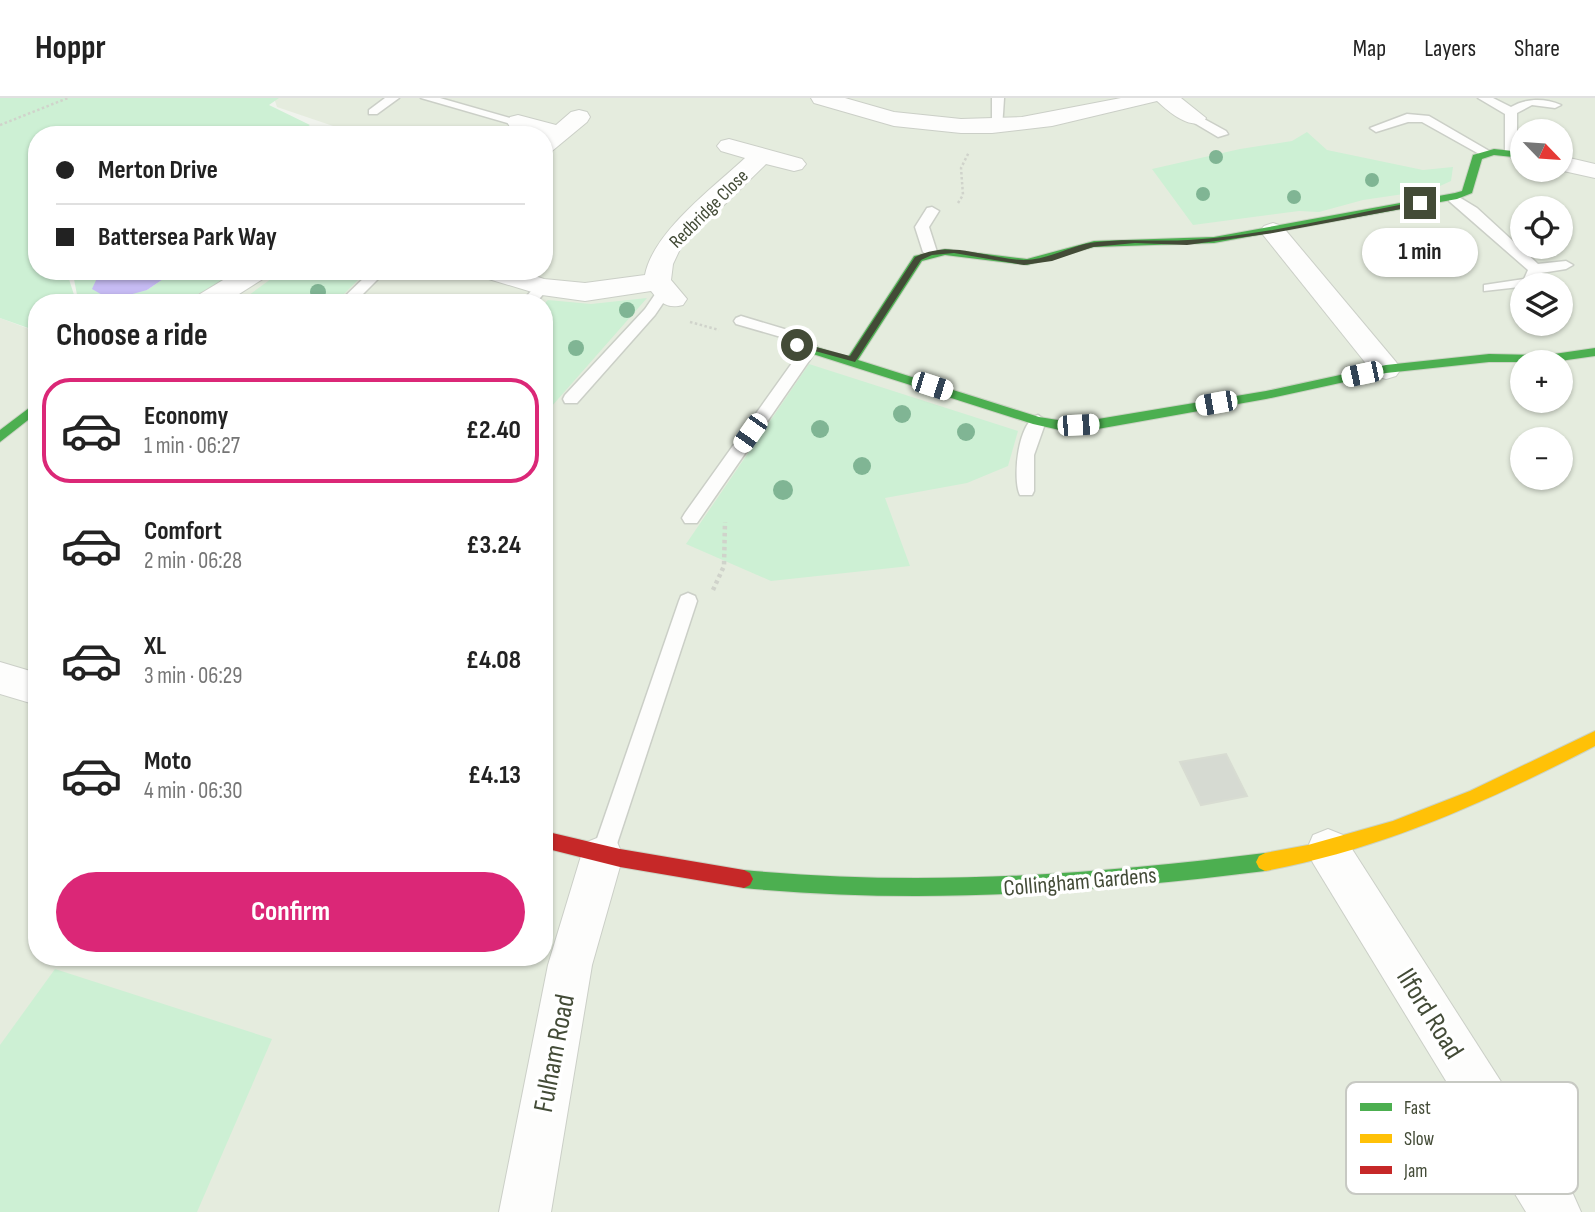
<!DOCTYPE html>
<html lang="en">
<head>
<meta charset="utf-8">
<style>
	:root { --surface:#fff; --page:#f6f6f6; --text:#222; --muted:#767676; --line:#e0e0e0; --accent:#db2777 }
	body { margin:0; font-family:"Sofia Sans Condensed",sans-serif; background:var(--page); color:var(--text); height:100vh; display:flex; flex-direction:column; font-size:26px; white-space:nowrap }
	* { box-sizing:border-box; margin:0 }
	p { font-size:23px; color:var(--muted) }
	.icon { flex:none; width:38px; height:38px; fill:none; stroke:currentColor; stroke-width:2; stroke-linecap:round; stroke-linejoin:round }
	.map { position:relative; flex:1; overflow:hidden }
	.details { position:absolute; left:28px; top:196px; width:525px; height:672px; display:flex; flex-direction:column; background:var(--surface); border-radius:28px; box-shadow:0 2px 5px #0004 }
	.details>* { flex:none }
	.guide { position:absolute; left:28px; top:28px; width:525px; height:154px; border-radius:28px; box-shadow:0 2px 5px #0004; display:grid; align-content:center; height:154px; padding:0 28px; background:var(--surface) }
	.needle { width:46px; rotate:115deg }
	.buttons { position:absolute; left:1510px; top:21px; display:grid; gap:14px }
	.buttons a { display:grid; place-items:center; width:63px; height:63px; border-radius:50%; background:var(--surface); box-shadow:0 2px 5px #0004; font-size:35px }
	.end { position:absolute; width:32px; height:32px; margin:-16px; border:9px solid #434b37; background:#fff; box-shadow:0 0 0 4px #fff }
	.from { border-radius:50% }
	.bubble { position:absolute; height:49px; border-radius:24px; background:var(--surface); box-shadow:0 2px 5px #0004; font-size:23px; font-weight:700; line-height:49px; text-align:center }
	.car { position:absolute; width:21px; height:42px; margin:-21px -10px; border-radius:9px; box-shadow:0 0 5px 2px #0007; background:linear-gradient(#fff 24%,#345 0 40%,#fff 0 76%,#345 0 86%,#fff 0) }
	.guide b { display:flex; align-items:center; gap:24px; height:66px; font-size:26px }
	.guide b+b { border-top:2px solid var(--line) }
	.guide i { width:18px; height:18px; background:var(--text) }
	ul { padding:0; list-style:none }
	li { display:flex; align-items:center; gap:21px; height:105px; margin:0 14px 10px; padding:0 14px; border:4px solid transparent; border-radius:28px }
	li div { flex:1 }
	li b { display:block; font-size:26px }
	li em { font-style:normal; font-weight:700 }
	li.active { border-color:var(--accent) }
	li>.icon { width:63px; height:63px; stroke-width:1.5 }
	h2 { padding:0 28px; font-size:32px; line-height:84px }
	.cta { display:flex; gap:14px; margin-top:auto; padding:14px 28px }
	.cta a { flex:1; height:80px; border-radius:42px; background:var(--accent); color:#fff; font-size:28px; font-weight:700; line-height:80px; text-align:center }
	header { display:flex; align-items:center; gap:42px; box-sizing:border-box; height:98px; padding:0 35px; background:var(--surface); border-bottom:2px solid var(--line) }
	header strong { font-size:33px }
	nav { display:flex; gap:38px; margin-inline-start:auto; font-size:24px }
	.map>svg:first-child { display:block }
</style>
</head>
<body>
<header>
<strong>Hoppr</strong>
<nav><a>Map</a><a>Layers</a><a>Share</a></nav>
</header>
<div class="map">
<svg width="1595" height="1114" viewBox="0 0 1595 1114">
	<rect width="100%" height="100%" fill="#f0f3ed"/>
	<path fill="#e5ecde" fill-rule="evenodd" d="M274,0H1595V1114H0V220L37,234V859H544V205H182L204,195L238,173H544V37H335L339,30L277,9ZM1522,33H1561V72H1522ZM1522,110H1561V149H1522ZM1522,187H1561V226H1522ZM1522,264H1561V303H1522ZM1522,341H1561V380H1522Z"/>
	<g fill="#cdf0d4">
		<polygon points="0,0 279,0 269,7 310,27 295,37 37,37 37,173 70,173 67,175 76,203 37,205 37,228 31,231 0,220"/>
		<polygon points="1307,34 1327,52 1423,72 1453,69 1451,83 1431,92 1363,102 1319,114 1299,113 1193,127 1152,71 1240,51 1292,43"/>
		<polygon points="77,173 109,173 97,180 147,192 175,173 237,173 210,191 177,205 84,205 78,202 73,176"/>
		<polygon points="282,173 349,173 361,179 335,205 238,205"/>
		<polygon points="647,200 544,317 544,206 548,202 591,206"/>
		<polygon points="809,266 1018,333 1008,368 967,385 885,400 910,468 771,483 686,446"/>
		<polygon points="55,871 272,941 197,1114 0,1114 0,947"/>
	</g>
	<polygon fill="#c6bbf3" points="109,173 175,173 147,192 111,202 92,191 97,180"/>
	<polygon fill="#d6dad2" stroke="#d8dcd2" stroke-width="2" points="1226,656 1247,698 1201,707 1180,664"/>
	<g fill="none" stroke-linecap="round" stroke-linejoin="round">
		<defs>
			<g id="lane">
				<polygon points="385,0 399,0 377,16 369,16 369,12"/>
				<polygon points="421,0 440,0 524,24 518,28"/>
				<polygon points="992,0 1004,0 1002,31 992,28"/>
				<path d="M1478,0H1493L1511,9C1526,0 1545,0 1561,7L1555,10L1532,7L1517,15V55L1511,59L1505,55V16Z"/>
				<polygon points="1195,16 1226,33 1228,36 1218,39 1191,23 1189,20"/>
				<polygon points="1407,16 1429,18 1491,54 1481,57 1422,24 1408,24 1376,34 1370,30"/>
				<polygon points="1454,96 1477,110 1538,166 1566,163 1573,167 1566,171 1541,175 1536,187 1484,193 1484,187 1524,181 1528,172 1449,103 1449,97"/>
				<polygon points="932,109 939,113 929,129 937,154 930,158 923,154 915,129 927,110"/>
				<polygon points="371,173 386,173 354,205 338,205"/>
				<polygon points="542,185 549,189 536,205 521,205 537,186"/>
				<polygon points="665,188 672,192 655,217 577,305 565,305 563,301 565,297 645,211 660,189"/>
				<polygon points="741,218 791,233 805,246 815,246 818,250 697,425 685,425 682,420 685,415 802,251 793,250 781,239 736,226 734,223 736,220"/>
				<path d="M1038,317L1046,323L1034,357V393L1032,397H1020C1012,381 1018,323 1038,317Z"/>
				<polygon points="688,495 695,498 697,503 613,758 610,766 602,769 594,766 591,758 679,503 681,498"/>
			</g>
			<g id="street">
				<path d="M811,0H845L894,14L961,21L1022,19L1121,0H1181L1206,20L1203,25C1186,29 1169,14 1157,3L1052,28L992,35H961L894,28L814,5Z"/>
				<polygon points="579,12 587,14 590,19 587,24 552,53 544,55 544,37 510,29 507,24 510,19 518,17 556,27 571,14"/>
				<path d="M729,41L802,61L806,66L802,71L794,73L766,66L681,149L673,166L671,182L687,201L683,207C667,211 661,205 651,193L585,203L542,197L482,179L478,173H520L544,181L585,185L645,177C653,134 713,90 745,60L721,53L717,48L721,43Z"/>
				<polygon points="1561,58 1595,66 1595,80 1559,72"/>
				<polygon points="1273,125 1282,128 1396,264 1401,271 1396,278 1386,281 1376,278 1260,133 1264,128"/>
				<polygon points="238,173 270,173 266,179 225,205 191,205 195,199"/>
				<polygon points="0,564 37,575 37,607 0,596"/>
				<polygon points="1328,731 1343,737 1573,1096 1581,1114 1526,1114 1313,765 1307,751 1313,737"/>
				<polygon points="602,738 617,744 623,758 592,867 551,1114 499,1114 548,867 581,758 587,744"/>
			</g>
			<g id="fast">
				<polygon points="1494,51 1522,54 1522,60 1494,57 1482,61 1472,95 1457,101 1214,145 1094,149 1027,167 945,157 922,163 858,262 1039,319 1064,323 1092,322 1266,293 1386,267 1489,256 1547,257 1595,250 1595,258 1553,264 1489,264 1386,275 1266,301 1092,332 1064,333 1033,326 794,250 792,247 798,243 848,259 914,158 945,151 1027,161 1094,143 1214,139 1455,95 1462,93 1473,57"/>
				<polygon points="37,304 37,315 0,344 0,332"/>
				<path d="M1265,755L1271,758L1274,764L1271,770L1265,773C1089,795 921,807 744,790L738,787L735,781L738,775L744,772C921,789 1090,777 1265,755Z"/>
			</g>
			<path id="slow" d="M1595,633V648C1489,703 1383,751 1265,773L1259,770L1256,764L1259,758L1265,755L1308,747L1393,723L1470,693Z"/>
			<polygon id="jam" points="544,733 620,751 744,772 750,775 753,781 750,787 744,790 620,769 544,750"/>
		</defs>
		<use href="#lane" stroke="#cbcfc7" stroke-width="3"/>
		<use href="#street" stroke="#cbcfc7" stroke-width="2"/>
		<use href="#fast" stroke="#cbd3c4" stroke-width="2"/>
		<use href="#slow" stroke="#cbd3c4" stroke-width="2"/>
		<use href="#jam" stroke="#cbd3c4" stroke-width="2"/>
		<g stroke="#d0d3cb" stroke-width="2.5" stroke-dasharray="2.5 2.5" stroke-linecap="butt">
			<polyline points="0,27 68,0"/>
			<polyline points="344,37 354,30"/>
			<polyline points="958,105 963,97 961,70 969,54"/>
			<polyline points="690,224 719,232"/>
		</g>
		<polyline stroke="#d0d3cb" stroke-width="4.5" stroke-dasharray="3.5 3.5" stroke-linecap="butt" points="713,492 724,468 725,424"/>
		<use href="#lane" fill="#fdfdfc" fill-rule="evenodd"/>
		<use href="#street" fill="#fdfdfc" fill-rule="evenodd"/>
		<use href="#fast" fill="#4caf50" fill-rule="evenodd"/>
		<use href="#slow" fill="#ffc107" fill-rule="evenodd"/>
		<use href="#jam" fill="#c62828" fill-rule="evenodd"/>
	</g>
	<g fill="#80b594">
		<circle cx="1216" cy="59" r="7"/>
		<circle cx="1372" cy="82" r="7"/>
		<circle cx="1203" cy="96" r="7"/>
		<circle cx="1294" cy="99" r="7"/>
		<circle cx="318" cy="194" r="8"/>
		<circle cx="627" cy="212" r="8"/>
		<circle cx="576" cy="250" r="8"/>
		<circle cx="902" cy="316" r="9"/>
		<circle cx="820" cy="331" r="9"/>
		<circle cx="966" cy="334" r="9"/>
		<circle cx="862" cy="368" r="9"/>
		<circle cx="783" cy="392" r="10"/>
	</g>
	<path fill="#434b37" d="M1420,103L1422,107L1273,135L1187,147L1135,145L1093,149L1052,163L1024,167L954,155L932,157L921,162L855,264L793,247L797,244L850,258L915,159C952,141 986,161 1024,162C1050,162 1072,146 1097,144C1127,140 1157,144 1188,142C1264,138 1344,117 1420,103Z"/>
	<g text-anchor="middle" stroke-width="7" stroke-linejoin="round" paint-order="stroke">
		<g font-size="19" fill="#434b37" stroke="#fff">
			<text transform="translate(708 110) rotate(-45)" y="7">Redbridge Close</text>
		</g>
		<g font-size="23" fill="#434b37" stroke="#fff">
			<text transform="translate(1080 783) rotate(-5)" y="8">Collingham Gardens</text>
		</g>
		<g font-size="28" fill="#434b37" stroke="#fff">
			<text transform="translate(1431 915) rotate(58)" y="10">Ilford Road</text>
			<text transform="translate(553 955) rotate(-79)" y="10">Fulham Road</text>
		</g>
	</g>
	<rect x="1346" y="984" width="232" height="112" rx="10" fill="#fff" stroke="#c7c9c3" stroke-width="2"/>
	<rect x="1360" y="1005" width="32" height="8" fill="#4caf50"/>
	<rect x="1360" y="1036" width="32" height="9" fill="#ffc107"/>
	<rect x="1360" y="1068" width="32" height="8" fill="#c62828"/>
	<g font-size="19" fill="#434b37">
		<text x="1404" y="1016">Fast</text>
		<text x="1404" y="1047">Slow</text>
		<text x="1404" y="1079">Jam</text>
	</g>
</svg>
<div class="buttons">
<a><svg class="needle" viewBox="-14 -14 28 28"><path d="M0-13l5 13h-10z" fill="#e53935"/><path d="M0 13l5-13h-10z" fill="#767676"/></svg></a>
<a><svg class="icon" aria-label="locate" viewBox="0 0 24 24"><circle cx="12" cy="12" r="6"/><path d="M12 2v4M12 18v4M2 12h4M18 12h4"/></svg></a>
<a><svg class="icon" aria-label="layers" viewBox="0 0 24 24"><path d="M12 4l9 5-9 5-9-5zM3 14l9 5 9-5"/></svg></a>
<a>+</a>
<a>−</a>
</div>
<i class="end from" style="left:797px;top:247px"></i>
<i class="end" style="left:1420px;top:105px"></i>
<div class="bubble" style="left:1362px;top:130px;width:116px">1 min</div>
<i class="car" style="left:1362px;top:276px;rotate:258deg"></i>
<i class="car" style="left:932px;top:288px;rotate:108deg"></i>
<i class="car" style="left:1216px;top:305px;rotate:260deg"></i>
<i class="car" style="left:1078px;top:327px;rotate:87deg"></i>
<i class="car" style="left:750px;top:335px;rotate:215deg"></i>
<div class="guide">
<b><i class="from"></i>Merton Drive</b>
<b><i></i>Battersea Park Way</b>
</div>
<section class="details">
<h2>Choose a ride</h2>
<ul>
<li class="active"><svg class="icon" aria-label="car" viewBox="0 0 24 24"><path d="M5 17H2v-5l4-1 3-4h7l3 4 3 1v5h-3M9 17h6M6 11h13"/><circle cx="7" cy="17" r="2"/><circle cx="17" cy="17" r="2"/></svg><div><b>Economy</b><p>1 min · 06:27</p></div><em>£2.40</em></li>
<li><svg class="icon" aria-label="car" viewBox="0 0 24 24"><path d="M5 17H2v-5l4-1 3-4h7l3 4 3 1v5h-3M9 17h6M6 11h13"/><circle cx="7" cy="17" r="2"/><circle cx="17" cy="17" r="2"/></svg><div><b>Comfort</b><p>2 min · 06:28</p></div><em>£3.24</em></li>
<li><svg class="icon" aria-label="car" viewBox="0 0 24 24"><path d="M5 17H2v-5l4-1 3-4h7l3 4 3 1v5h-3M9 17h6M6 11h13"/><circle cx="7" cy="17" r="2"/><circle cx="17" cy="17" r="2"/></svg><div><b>XL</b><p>3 min · 06:29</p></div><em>£4.08</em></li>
<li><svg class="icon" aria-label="car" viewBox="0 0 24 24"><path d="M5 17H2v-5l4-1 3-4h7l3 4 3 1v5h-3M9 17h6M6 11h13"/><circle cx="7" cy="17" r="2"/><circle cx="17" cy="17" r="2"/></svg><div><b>Moto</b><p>4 min · 06:30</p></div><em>£4.13</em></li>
</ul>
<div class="cta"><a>Confirm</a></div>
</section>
</div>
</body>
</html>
